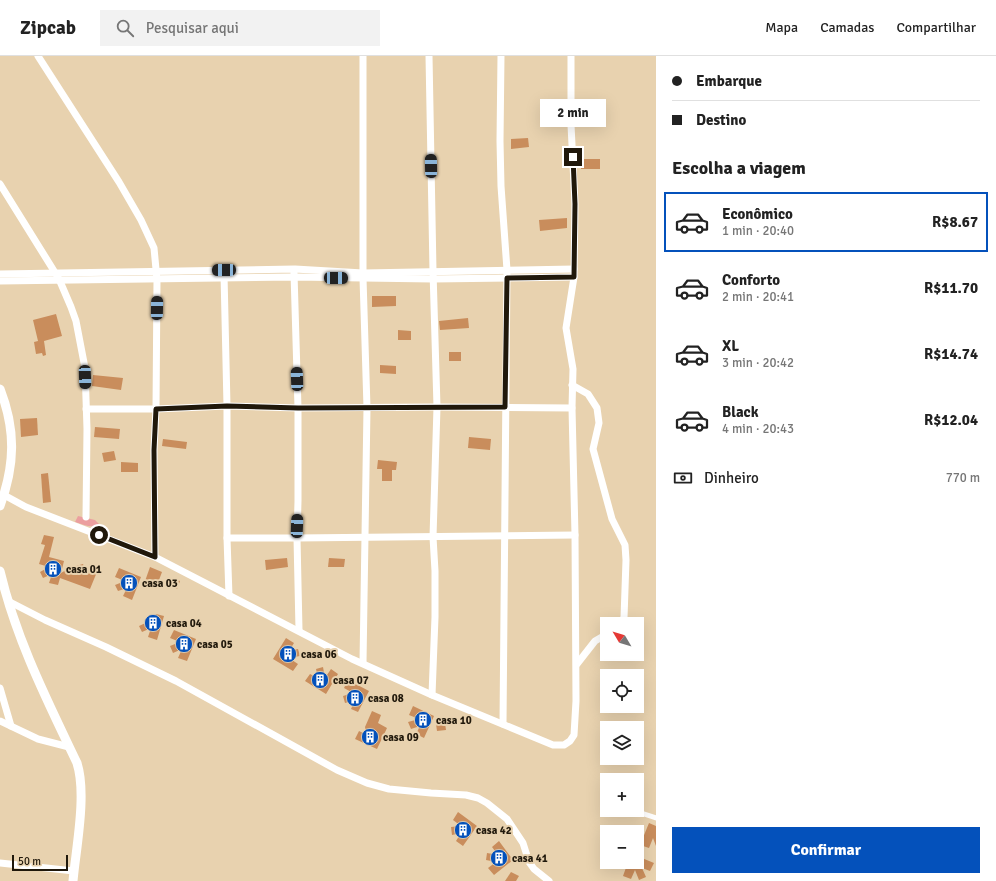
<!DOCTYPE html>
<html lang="pt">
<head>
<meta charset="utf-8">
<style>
	:root { --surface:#fff; --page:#f2f2f2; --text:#222; --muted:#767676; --line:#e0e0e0; --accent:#0451bb }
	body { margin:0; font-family:Signika,sans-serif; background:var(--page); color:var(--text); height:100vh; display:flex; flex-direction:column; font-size:15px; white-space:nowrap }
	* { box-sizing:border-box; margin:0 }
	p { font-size:13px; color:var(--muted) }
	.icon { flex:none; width:22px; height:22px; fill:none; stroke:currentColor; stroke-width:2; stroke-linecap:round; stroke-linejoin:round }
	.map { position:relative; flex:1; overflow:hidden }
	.sheet { display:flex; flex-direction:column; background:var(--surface); width:340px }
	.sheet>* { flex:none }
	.banner { display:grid; align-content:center; height:88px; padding:0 16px; background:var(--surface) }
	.needle { width:26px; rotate:308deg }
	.tools { position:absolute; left:600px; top:561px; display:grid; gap:8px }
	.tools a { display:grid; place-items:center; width:44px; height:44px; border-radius:0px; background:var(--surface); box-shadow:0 4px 16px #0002; font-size:20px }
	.scale { position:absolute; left:12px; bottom:10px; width:56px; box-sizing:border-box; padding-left:4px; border:2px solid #20180b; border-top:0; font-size:11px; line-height:14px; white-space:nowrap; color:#20180b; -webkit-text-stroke:3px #e8d2af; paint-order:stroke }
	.end { position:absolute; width:18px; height:18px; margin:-9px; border:5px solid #20180b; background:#fff; box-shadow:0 0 0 2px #fff }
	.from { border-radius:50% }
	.bubble { position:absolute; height:28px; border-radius:0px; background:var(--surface); box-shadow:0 4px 16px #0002; font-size:13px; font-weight:700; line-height:28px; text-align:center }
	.car { position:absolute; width:12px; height:24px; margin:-12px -6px; border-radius:5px; box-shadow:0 0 3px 1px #0007; background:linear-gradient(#222 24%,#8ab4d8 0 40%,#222 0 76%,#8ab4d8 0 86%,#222 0) }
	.banner b { display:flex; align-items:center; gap:14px; height:38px; font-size:15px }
	.banner b+b { border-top:1px solid var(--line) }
	.banner i { width:10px; height:10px; background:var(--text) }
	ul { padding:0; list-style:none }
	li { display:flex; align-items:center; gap:12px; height:60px; margin:0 8px 6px; padding:0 8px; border:2px solid transparent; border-radius:0px }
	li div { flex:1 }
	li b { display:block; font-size:15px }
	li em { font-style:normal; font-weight:700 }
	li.active { border-color:var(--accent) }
	li>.icon { width:36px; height:36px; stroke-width:1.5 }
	h2 { padding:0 16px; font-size:18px; line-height:48px }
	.pay { display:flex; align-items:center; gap:10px; height:44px; padding:0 16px; font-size:15px }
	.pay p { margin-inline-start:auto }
	.primary-button { display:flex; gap:8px; margin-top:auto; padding:8px 16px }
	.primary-button a { flex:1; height:46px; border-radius:0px; background:var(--accent); color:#fff; font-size:16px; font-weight:700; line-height:46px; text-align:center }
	header { display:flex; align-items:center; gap:24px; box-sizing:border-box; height:56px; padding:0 20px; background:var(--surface); border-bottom:1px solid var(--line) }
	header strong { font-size:19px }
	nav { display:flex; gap:22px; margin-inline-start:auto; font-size:14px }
	.search { width:280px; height:36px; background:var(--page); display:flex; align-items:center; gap:10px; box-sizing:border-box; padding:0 14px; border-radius:0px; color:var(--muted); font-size:15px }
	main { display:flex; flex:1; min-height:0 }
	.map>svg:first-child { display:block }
</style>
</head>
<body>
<header>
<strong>Zipcab</strong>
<div class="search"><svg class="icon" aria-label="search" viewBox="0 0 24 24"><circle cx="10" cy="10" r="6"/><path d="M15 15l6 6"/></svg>Pesquisar aqui</div>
<nav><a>Mapa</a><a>Camadas</a><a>Compartilhar</a></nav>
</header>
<main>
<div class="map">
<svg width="656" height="825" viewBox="0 0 656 825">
	<rect width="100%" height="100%" fill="#e8d2af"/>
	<path fill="#eb9f9f" d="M78,460L95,464L100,469C91,472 84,469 75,466Z"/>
	<g fill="#c98d5c">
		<polygon points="528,82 529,91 511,93 511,83"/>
		<rect x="581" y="103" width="19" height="10"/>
		<polygon points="567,162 567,172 540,175 539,164"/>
		<polygon points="372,240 396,240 396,250 372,251"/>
		<polygon points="56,258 62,280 44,285 46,299 43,300 42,297 36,298 34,286 38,285 33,264"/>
		<polygon points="468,262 469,272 440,274 439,265"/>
		<polygon points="398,274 411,275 411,284 398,284"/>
		<rect x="449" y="296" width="12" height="9"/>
		<polygon points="380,309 396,310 396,318 380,317"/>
		<polygon points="93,319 123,322 121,334 92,330"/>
		<polygon points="37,362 38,379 21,381 20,363"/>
		<polygon points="95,371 120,373 119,383 94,381"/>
		<polygon points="469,381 491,383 490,394 468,392"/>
		<polygon points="163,383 187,386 186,393 162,390"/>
		<polygon points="114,395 116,404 104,406 102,397"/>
		<polygon points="378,404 397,406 396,414 392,414 392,425 382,425 382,413 377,413"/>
		<polygon points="121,406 138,407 138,416 121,416"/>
		<polygon points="48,417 51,446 43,447 41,418"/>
		<polygon points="44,479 54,481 49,501 64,505 61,517 66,514 80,519 76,510 83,508 87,517 90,508 99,511 90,533 60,522 58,529 49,527 52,518 43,522 40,516 49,511 39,508 45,489 41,488"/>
		<polygon points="287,502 288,511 266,514 265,504"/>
		<polygon points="329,502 345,503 344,511 328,511"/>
		<polygon points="150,511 162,516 156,532 144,528"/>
		<polygon points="119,512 141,521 132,544 123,540 127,532 118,535 115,529 125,525 115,521"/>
		<polygon points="172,522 180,525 177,533 169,529"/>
		<polygon points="156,558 164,560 157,584 148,581 151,572 142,576 139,570 154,563"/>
		<polygon points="174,574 196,583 187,605 178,602 182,593 173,597 170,590 180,586 170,582"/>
		<polygon points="286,582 294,587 289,595 298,593 300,600 289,602 298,608 293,615 273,603"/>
		<polygon points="323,611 325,622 331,613 338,618 326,638 305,625 310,618 318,622 316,613"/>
		<polygon points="348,624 369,635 358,656 351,653 355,644 345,647 343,640 353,637 344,632"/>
		<polygon points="413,650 434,660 424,682 416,678 420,670 411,673 408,666 419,663 409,659"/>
		<polygon points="372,655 381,659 378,667 387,672 377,693 355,683 359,675 367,679 365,671"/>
		<polygon points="445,667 446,674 437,675 436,668"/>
		<polygon points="458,756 477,770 463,790 456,785 461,777 452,779 451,771 461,770 453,764"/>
		<polygon points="649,767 656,770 656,790 653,782 649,792 640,789"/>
		<polygon points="499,785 513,804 494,819 488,812 496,806 486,804 487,797 498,799 492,791"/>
		<polygon points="637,800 654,807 650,815 642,812 646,821 639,824 635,814 631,823 623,820 628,806 637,806"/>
		<polygon points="511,816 519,820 516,825 505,825"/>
	</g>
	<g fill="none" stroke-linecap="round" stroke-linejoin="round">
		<polyline stroke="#fff" stroke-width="5" points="632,754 656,762"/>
		<g stroke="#fff" stroke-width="7">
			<polyline points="38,0 119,126 141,164 154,192 157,224 156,353 154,394 155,501"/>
			<polyline points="363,0 363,222 367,352 363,607"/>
			<polyline points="429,0 433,215 437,351 433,481 435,515 435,561 432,639"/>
			<polyline points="501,0 500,85 501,130 507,214 503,668"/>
			<polyline points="0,128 59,223 71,251 76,265 85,312 87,373 86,461"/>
			<polyline points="294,217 298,352 298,445 297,482 299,574"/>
			<polyline points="0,218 295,213 363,217 574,213"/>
			<polyline points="224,218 227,350 227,482 229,540"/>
			<polyline points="0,225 294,221 433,223 574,221"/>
			<polyline points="572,329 588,338 597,352 599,367 593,393 612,463 625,489 626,504 624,562 618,568"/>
			<polyline points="86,353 156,353 227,350 298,352 437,351 572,352"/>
			<polyline points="4,439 26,451 155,501 352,603 432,639 553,689 564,689 570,685 574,679 576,645 575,479 572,352 573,313 566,272 574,221 575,148 571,69 571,0"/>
			<polyline points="227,482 297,482 575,479"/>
			<polyline points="8,545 45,564 106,591 176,625 337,714 367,727 389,733 431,737 466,739 478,742 487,747 507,763 523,787 529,806 534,813 549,825"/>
			<polyline points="577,608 595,585 607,578"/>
			<polyline points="0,632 11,670"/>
			<polyline points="0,665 38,683 69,691"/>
			<polyline points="0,807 74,815"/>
		</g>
		<g stroke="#fff" stroke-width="9">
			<path d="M0,333C16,374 15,409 0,450"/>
			<path d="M0,515C16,583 47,644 77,707C87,738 76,792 73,825"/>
		</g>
	</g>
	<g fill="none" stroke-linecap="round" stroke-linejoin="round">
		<polyline stroke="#20180b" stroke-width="5" points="99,479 155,501 154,394 156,353 227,350 298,352 505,351 507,222 574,221 575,148 573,101"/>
	</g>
	<defs>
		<symbol id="building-disc" viewBox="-11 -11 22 22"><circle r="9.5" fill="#0451bb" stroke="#e8d2af"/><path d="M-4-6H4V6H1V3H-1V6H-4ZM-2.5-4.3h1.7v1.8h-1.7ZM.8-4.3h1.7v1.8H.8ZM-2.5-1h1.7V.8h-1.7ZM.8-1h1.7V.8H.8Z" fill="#fff"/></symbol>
	</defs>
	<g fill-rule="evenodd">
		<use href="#building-disc" x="43" y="503" width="20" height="20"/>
		<use href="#building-disc" x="119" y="517" width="20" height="20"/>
		<use href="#building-disc" x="143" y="557" width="20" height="20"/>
		<use href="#building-disc" x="174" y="578" width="20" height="20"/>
		<use href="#building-disc" x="278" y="588" width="20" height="20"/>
		<use href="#building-disc" x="310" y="614" width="20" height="20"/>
		<use href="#building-disc" x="345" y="632" width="20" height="20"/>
		<use href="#building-disc" x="413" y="654" width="20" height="20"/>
		<use href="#building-disc" x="360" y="671" width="20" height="20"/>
		<use href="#building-disc" x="453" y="764" width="20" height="20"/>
		<use href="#building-disc" x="489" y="792" width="20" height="20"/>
	</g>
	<g text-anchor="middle" stroke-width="4" stroke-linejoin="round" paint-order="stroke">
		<g font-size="11" font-weight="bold" fill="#20180b" stroke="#e8d2af" text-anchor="start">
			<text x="66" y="517">casa 01</text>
			<text x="142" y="531">casa 03</text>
			<text x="166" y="571">casa 04</text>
			<text x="197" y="592">casa 05</text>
			<text x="301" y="602">casa 06</text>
			<text x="333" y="628">casa 07</text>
			<text x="368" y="646">casa 08</text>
			<text x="436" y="668">casa 10</text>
			<text x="383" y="685">casa 09</text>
			<text x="476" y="778">casa 42</text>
			<text x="512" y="806">casa 41</text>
		</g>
	</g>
</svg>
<div class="tools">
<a><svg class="needle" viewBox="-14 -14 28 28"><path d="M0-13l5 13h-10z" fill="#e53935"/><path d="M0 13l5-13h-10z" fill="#767676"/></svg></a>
<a><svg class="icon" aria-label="locate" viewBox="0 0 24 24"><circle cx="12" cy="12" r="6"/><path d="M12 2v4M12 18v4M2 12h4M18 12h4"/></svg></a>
<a><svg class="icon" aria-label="layers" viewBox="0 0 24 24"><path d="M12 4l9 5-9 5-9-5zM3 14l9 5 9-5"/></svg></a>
<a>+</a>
<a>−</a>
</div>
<div class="scale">50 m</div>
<i class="end from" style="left:99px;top:479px"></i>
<i class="end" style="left:573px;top:101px"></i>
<div class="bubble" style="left:540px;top:43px;width:66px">2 min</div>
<i class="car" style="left:431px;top:110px;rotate:359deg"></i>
<i class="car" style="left:224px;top:214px;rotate:269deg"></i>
<i class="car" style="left:336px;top:222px;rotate:91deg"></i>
<i class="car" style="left:157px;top:252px;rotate:1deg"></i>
<i class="car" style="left:85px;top:321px;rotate:178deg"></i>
<i class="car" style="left:297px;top:323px;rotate:358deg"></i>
<i class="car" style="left:297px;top:470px;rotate:2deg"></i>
</div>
<section class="sheet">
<div class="banner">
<b><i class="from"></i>Embarque</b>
<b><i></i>Destino</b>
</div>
<h2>Escolha a viagem</h2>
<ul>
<li class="active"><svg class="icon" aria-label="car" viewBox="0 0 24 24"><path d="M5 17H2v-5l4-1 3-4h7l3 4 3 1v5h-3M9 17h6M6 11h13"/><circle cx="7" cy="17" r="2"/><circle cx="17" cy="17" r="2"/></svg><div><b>Econômico</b><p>1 min · 20:40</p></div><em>R$8.67</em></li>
<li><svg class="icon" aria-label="car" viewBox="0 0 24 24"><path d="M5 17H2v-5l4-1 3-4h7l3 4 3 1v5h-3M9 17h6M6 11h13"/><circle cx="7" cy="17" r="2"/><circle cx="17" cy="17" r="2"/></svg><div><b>Conforto</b><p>2 min · 20:41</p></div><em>R$11.70</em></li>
<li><svg class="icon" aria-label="car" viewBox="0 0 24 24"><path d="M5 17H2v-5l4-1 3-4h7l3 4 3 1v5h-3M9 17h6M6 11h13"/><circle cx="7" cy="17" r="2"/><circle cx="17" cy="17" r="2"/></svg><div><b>XL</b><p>3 min · 20:42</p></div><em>R$14.74</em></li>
<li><svg class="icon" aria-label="car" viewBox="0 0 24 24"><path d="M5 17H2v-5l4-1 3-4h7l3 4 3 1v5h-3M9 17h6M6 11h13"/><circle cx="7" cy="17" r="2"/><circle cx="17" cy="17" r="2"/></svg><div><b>Black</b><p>4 min · 20:43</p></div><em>R$12.04</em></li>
</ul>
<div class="pay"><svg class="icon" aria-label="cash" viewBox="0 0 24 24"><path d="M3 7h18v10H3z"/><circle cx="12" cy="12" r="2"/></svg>Dinheiro<p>770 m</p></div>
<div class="primary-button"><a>Confirmar</a></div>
</section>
</main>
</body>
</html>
